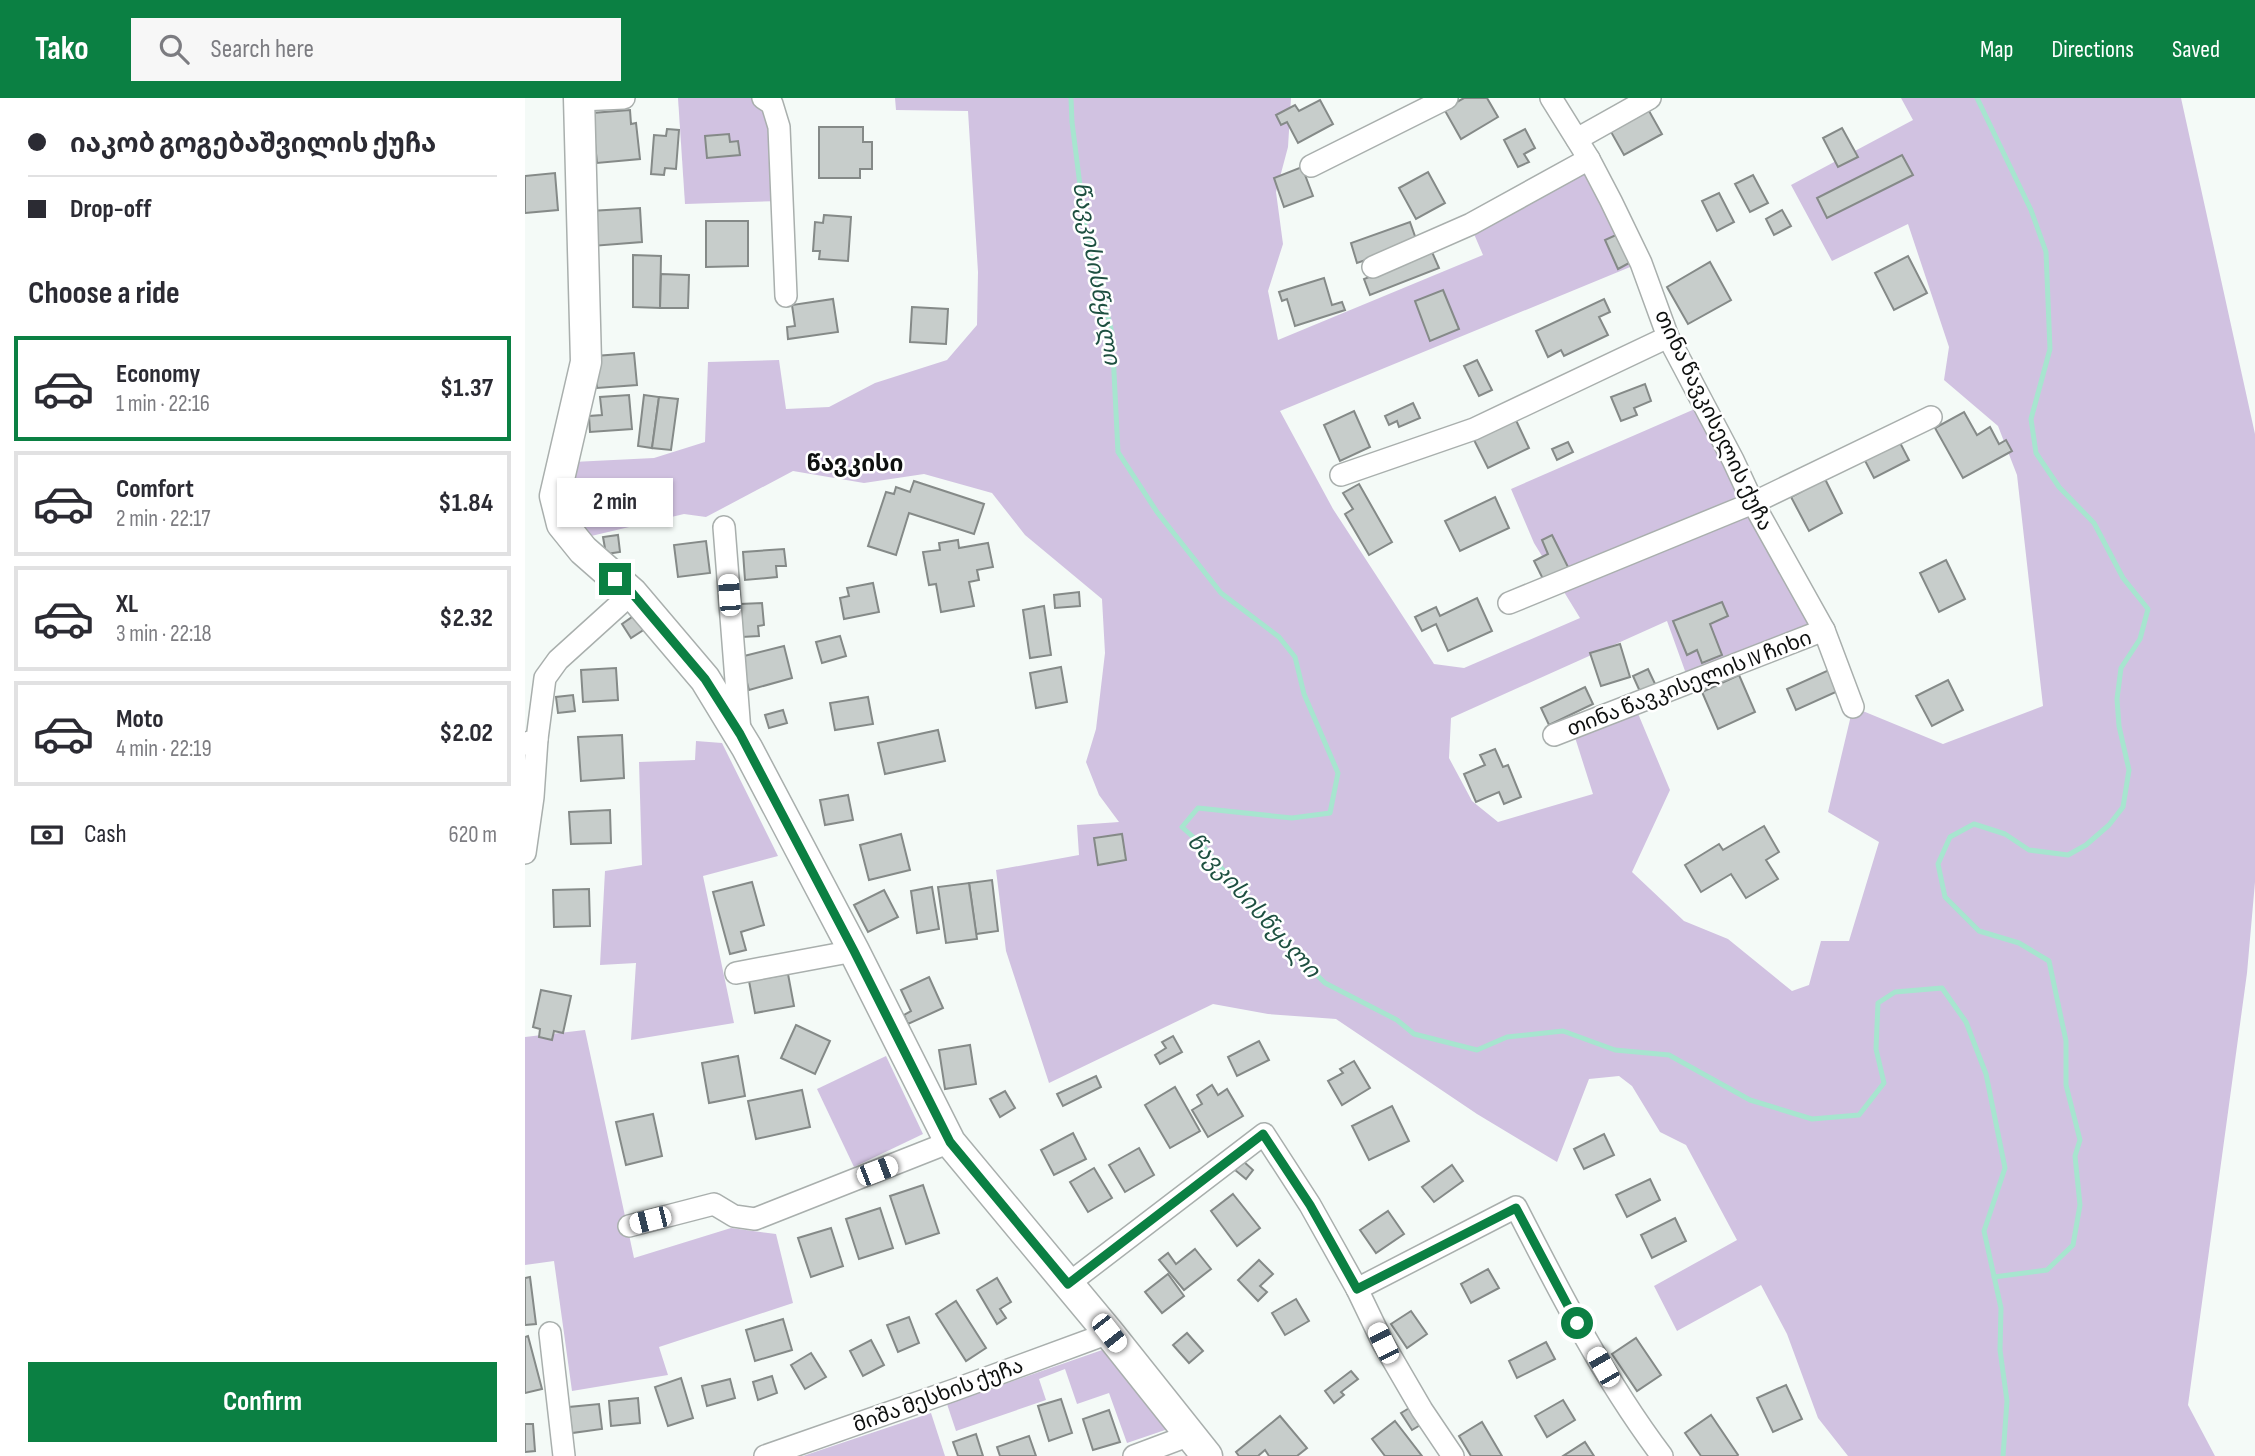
<!DOCTYPE html>
<html lang="en">
<head>
<meta charset="utf-8">
<style>
	:root { --surface:#fff; --page:#f7f7f7; --text:#2b2b33; --muted:#7c7c81; --line:#e1e1e2; --accent:#0b8043 }
	body { margin:0; font-family:"Sofia Sans Condensed","Noto Sans Georgian",sans-serif; background:var(--page); color:var(--text); height:100vh; display:flex; flex-direction:column; font-size:26px; white-space:nowrap }
	* { box-sizing:border-box; margin:0 }
	p { font-size:23px; color:var(--muted) }
	.icon { flex:none; width:38px; height:38px; fill:none; stroke:currentColor; stroke-width:2; stroke-linecap:round; stroke-linejoin:round }
	.map { position:relative; flex:1; overflow:hidden }
	.panel { display:flex; flex-direction:column; background:var(--surface); width:525px }
	.panel>* { flex:none }
	.guide { display:grid; align-content:center; height:154px; padding:0 28px; background:var(--surface) }
	.end { position:absolute; width:32px; height:32px; margin:-16px; border:9px solid #0b8043; background:#fff; box-shadow:0 0 0 4px #fff }
	.from { border-radius:50% }
	.bubble { position:absolute; height:49px; border-radius:0px; background:var(--surface); box-shadow:0 2px 5px #0004; font-size:23px; font-weight:700; line-height:49px; text-align:center }
	.car { position:absolute; width:21px; height:42px; margin:-21px -10px; border-radius:9px; box-shadow:0 0 5px 2px #0007; background:linear-gradient(#fff 24%,#345 0 40%,#fff 0 76%,#345 0 86%,#fff 0) }
	.guide b { display:flex; align-items:center; gap:24px; height:66px; font-size:26px }
	.guide b+b { border-top:2px solid var(--line) }
	.guide i { width:18px; height:18px; background:var(--text) }
	ul { padding:0; list-style:none }
	li { display:flex; align-items:center; gap:21px; height:105px; margin:0 14px 10px; padding:0 14px; border:4px solid var(--line); border-radius:0px }
	li div { flex:1 }
	li b { display:block; font-size:26px }
	li em { font-style:normal; font-weight:700 }
	li.selected { border-color:var(--accent) }
	li>.icon { width:63px; height:63px; stroke-width:1.5 }
	h2 { padding:0 28px; font-size:32px; line-height:84px }
	.pay { display:flex; align-items:center; gap:18px; height:77px; padding:0 28px; font-size:26px }
	.pay p { margin-inline-start:auto }
	.button { display:flex; gap:14px; margin-top:auto; padding:14px 28px }
	.button a { flex:1; height:80px; border-radius:0px; background:var(--accent); color:#fff; font-size:28px; font-weight:700; line-height:80px; text-align:center }
	header { display:flex; align-items:center; gap:42px; box-sizing:border-box; height:98px; padding:0 35px; background:var(--accent); color:#fff }
	header strong { font-size:33px }
	nav { display:flex; gap:38px; margin-inline-start:auto; font-size:24px }
	.search { width:490px; height:63px; background:var(--page); display:flex; align-items:center; gap:18px; box-sizing:border-box; padding:0 24px; border-radius:0px; color:var(--muted); font-size:26px }
	main { display:flex; flex:1; min-height:0 }
	.map>svg:first-child { display:block }
</style>
</head>
<body>
<header>
<strong>Tako</strong>
<div class="search"><svg class="icon" aria-label="search" viewBox="0 0 24 24"><circle cx="10" cy="10" r="6"/><path d="M15 15l6 6"/></svg>Search here</div>
<nav><a>Map</a><a>Directions</a><a>Saved</a></nav>
</header>
<main>
<section class="panel">
<div class="guide">
<b><i class="from"></i>იაკობ გოგებაშვილის ქუჩა</b>
<b><i></i>Drop-off</b>
</div>
<h2>Choose a ride</h2>
<ul>
<li class="selected"><svg class="icon" aria-label="car" viewBox="0 0 24 24"><path d="M5 17H2v-5l4-1 3-4h7l3 4 3 1v5h-3M9 17h6M6 11h13"/><circle cx="7" cy="17" r="2"/><circle cx="17" cy="17" r="2"/></svg><div><b>Economy</b><p>1 min · 22:16</p></div><em>$1.37</em></li>
<li><svg class="icon" aria-label="car" viewBox="0 0 24 24"><path d="M5 17H2v-5l4-1 3-4h7l3 4 3 1v5h-3M9 17h6M6 11h13"/><circle cx="7" cy="17" r="2"/><circle cx="17" cy="17" r="2"/></svg><div><b>Comfort</b><p>2 min · 22:17</p></div><em>$1.84</em></li>
<li><svg class="icon" aria-label="car" viewBox="0 0 24 24"><path d="M5 17H2v-5l4-1 3-4h7l3 4 3 1v5h-3M9 17h6M6 11h13"/><circle cx="7" cy="17" r="2"/><circle cx="17" cy="17" r="2"/></svg><div><b>XL</b><p>3 min · 22:18</p></div><em>$2.32</em></li>
<li><svg class="icon" aria-label="car" viewBox="0 0 24 24"><path d="M5 17H2v-5l4-1 3-4h7l3 4 3 1v5h-3M9 17h6M6 11h13"/><circle cx="7" cy="17" r="2"/><circle cx="17" cy="17" r="2"/></svg><div><b>Moto</b><p>4 min · 22:19</p></div><em>$2.02</em></li>
</ul>
<div class="pay"><svg class="icon" aria-label="cash" viewBox="0 0 24 24"><path d="M3 7h18v10H3z"/><circle cx="12" cy="12" r="2"/></svg>Cash<p>620 m</p></div>
<div class="button"><a>Confirm</a></div>
</section>
<div class="map">
<svg width="1730" height="1358" viewBox="0 0 1730 1358">
	<rect width="100%" height="100%" fill="#f4faf7"/>
	<g fill="#d1c2e1">
		<polygon points="153,0 238,0 247,6 257,103 160,106"/>
		<path d="M370,0H766L763,49L751,94L758,146L743,193L753,242L958,157L946,129L1060,67L1110,167L755,313L808,411L909,566L939,570L1055,520L1009,445L986,391L1179,307L1299,532L1164,584L1142,523L926,620L924,660L947,703L973,724L1068,696L1047,630L1109,606L1145,692L1107,774L1159,823L1203,841L1267,893L1284,887L1296,843H1324L1354,744L1303,714L1328,609L1418,646L1518,608L1492,377L1473,328L1419,282L1424,249L1383,126L1307,163L1266,87L1388,22L1376,0H1656L1730,336V784L1722,875L1663,1307L1690,1358H1323L1293,1320L1262,1236L1236,1187L1152,1233L1129,1188L1212,1142L1161,1047L1135,1034L1107,988L1094,978L1064,981L1032,1064L952,1016L811,921L743,916L688,906L524,985L481,853L471,772L554,757L552,727L594,724L574,697L561,664L571,631L580,555L577,501L500,437L467,395L399,376L339,385L268,373L181,419L159,416L62,439C44,418 47,390 48,364L129,360L180,344L183,264L254,262L261,311L304,309L350,285L422,262L452,227L453,174L443,13L371,12Z"/>
		<polygon points="171,643 197,645 253,758 178,778 209,925 106,942 111,865 75,867 80,773 117,767 114,664 170,662"/>
		<polygon points="60,932 109,1160 206,1130 251,1136 268,1205 134,1249 143,1277 47,1293 29,1163 0,1167 0,939"/>
		<polygon points="361,958 398,1036 329,1069 292,991"/>
		<polygon points="580,1251 643,1331 602,1345 584,1295 552,1306 540,1271 514,1281 521,1302 431,1333 422,1306"/>
		<polygon points="406,1315 420,1358 278,1358"/>
	</g>
	<g fill="none" stroke-linecap="round" stroke-linejoin="round">
		<g stroke="#a7e5cf" stroke-width="5">
			<polyline points="546,0 547,24 560,127 587,235 593,354 632,414 696,495 754,539 770,559 779,596 813,675 805,715 767,720 673,710 657,729 677,747 762,848 800,885 872,922 889,936 952,952 982,939 1038,933 1090,952 1144,957 1225,1002 1287,1021 1334,1017 1359,985 1351,951 1353,905 1370,894 1417,890 1441,924 1461,976 1480,1070 1459,1133 1476,1210 1475,1252 1482,1303 1478,1358"/>
			<polyline points="1452,0 1506,112 1521,154 1525,251 1506,321 1511,355 1534,389 1569,425 1598,480 1623,511 1615,541 1596,570 1592,601 1594,628 1604,672 1598,709 1584,727 1561,747 1543,757 1504,752 1480,736 1449,726 1425,739 1413,766 1420,799 1454,833 1494,845 1524,863 1541,943 1541,987 1555,1042 1550,1058 1555,1107 1548,1147 1522,1172 1469,1179"/>
		</g>
	</g>
	<g fill="#c7cdcb" stroke="#858a88" stroke-width="2">
		<polygon points="939,0 962,0 973,19 936,41 919,11"/>
		<polygon points="795,2 808,26 773,45 762,24 756,27 751,17 770,7 774,13"/>
		<polygon points="1119,4 1137,36 1099,57 1081,25"/>
		<polygon points="105,12 106,26 111,25 115,61 72,65 67,15"/>
		<polygon points="294,29 338,29 338,44 347,44 347,71 335,71 335,80 294,80"/>
		<polygon points="1317,30 1333,59 1313,69 1298,40"/>
		<polygon points="142,31 154,32 151,71 140,70 139,77 126,76 129,37 141,38"/>
		<polygon points="1000,31 1010,50 999,56 1004,64 993,69 979,42"/>
		<polygon points="204,36 205,44 213,43 215,57 182,60 180,38"/>
		<polygon points="1377,57 1388,77 1302,120 1292,100"/>
		<polygon points="777,69 788,98 759,109 749,80"/>
		<polygon points="903,74 920,105 891,121 874,90"/>
		<polygon points="30,75 33,112 0,115 0,78"/>
		<polygon points="1228,77 1243,105 1225,114 1210,86"/>
		<polygon points="1194,95 1209,124 1192,133 1177,103"/>
		<polygon points="115,110 117,144 67,148 65,113"/>
		<polygon points="1257,112 1266,128 1249,137 1241,121"/>
		<polygon points="299,117 326,119 323,163 294,161 295,153 288,153 290,124 298,125"/>
		<polygon points="181,123 223,123 223,168 181,169"/>
		<polygon points="885,124 892,144 832,165 826,145"/>
		<polygon points="1093,136 1106,164 1093,171 1080,142"/>
		<polygon points="907,154 914,170 845,197 839,181"/>
		<polygon points="108,157 136,158 135,210 108,209"/>
		<polygon points="1383,158 1402,195 1369,212 1350,175"/>
		<polygon points="1185,164 1206,202 1163,226 1142,189"/>
		<polygon points="136,176 164,177 163,210 135,210"/>
		<polygon points="799,180 807,207 817,204 820,212 770,228 762,201 757,203 754,194"/>
		<polygon points="918,192 934,231 905,243 890,203"/>
		<polygon points="308,201 313,234 263,241 262,229 270,228 267,207"/>
		<polygon points="1079,201 1085,214 1074,219 1083,237 1039,258 1036,252 1023,259 1011,233"/>
		<polygon points="387,209 423,211 421,246 385,244"/>
		<polygon points="109,255 112,287 72,290 70,258"/>
		<polygon points="952,262 967,292 954,298 939,268"/>
		<polygon points="1120,286 1126,303 1109,310 1112,317 1096,323 1086,299"/>
		<polygon points="104,297 107,331 65,334 64,318 77,317 75,299"/>
		<polygon points="119,297 134,299 127,350 113,348"/>
		<polygon points="134,299 153,301 146,352 127,350"/>
		<polygon points="888,305 895,320 874,329 872,323 864,327 860,318"/>
		<polygon points="829,313 845,349 815,363 799,327"/>
		<polygon points="1439,314 1452,337 1465,329 1474,346 1481,342 1487,353 1438,380 1410,330"/>
		<polygon points="989,318 1004,350 963,370 947,338"/>
		<polygon points="1371,337 1384,362 1349,380 1336,355"/>
		<polygon points="1043,344 1048,354 1032,362 1027,351"/>
		<polygon points="1300,381 1317,415 1284,433 1266,399"/>
		<polygon points="389,383 459,406 449,436 384,415 371,457 343,448 361,394 369,396 371,389 385,394"/>
		<polygon points="834,386 867,444 844,457 820,416 828,411 818,395"/>
		<polygon points="970,399 984,430 935,453 920,423"/>
		<polygon points="93,437 95,454 81,456 78,439"/>
		<polygon points="1027,437 1045,473 1020,485 1009,463 1023,456 1017,442"/>
		<polygon points="433,442 434,450 463,445 468,469 452,472 454,482 444,484 449,508 416,514 411,486 404,487 398,454 415,452 414,445"/>
		<polygon points="181,443 185,475 153,479 149,447"/>
		<polygon points="259,451 261,468 251,468 252,479 220,482 218,454"/>
		<polygon points="1421,462 1440,501 1414,514 1395,475"/>
		<polygon points="348,485 354,514 319,521 315,500 324,498 322,490"/>
		<polygon points="554,494 555,508 530,510 529,497"/>
		<polygon points="952,500 967,533 923,553 911,526 897,533 890,519 911,509 915,518"/>
		<polygon points="1197,504 1203,518 1185,526 1197,557 1177,565 1172,552 1162,557 1148,523"/>
		<polygon points="237,505 239,527 233,528 234,538 217,539 215,506"/>
		<polygon points="519,508 526,557 505,560 498,512"/>
		<polygon points="110,517 120,531 106,540 97,526"/>
		<polygon points="315,538 321,558 297,565 291,544"/>
		<polygon points="1095,546 1105,579 1076,588 1065,555"/>
		<polygon points="259,548 267,580 224,592 215,559"/>
		<polygon points="536,569 542,604 511,610 505,575"/>
		<polygon points="91,570 93,602 58,604 56,572"/>
		<polygon points="1123,571 1132,590 1117,598 1108,578"/>
		<polygon points="1304,572 1313,593 1271,612 1262,591"/>
		<polygon points="1214,577 1230,614 1193,631 1177,594"/>
		<polygon points="1423,582 1438,612 1407,628 1391,598"/>
		<polygon points="1060,589 1068,606 1024,627 1016,610"/>
		<polygon points="48,597 50,613 33,615 31,599"/>
		<polygon points="343,599 348,626 310,632 305,605"/>
		<polygon points="258,612 262,625 244,630 240,617"/>
		<polygon points="413,632 420,663 360,676 353,645"/>
		<polygon points="97,637 99,680 56,683 53,639"/>
		<polygon points="970,651 978,669 983,667 996,699 979,706 974,694 951,704 939,676 960,667 955,657"/>
		<polygon points="323,697 328,722 300,727 295,702"/>
		<polygon points="85,712 86,745 46,746 44,714"/>
		<polygon points="1239,728 1254,754 1241,762 1253,781 1221,800 1206,776 1176,794 1160,767 1194,746 1198,752"/>
		<polygon points="376,736 385,772 344,782 335,747"/>
		<polygon points="597,736 601,762 573,767 569,740"/>
		<polygon points="467,782 473,833 451,836 444,785"/>
		<polygon points="227,784 239,827 216,834 221,852 205,856 188,794"/>
		<polygon points="444,785 452,841 421,845 413,789"/>
		<polygon points="407,789 414,831 392,835 386,793"/>
		<polygon points="64,791 65,828 29,829 28,792"/>
		<polygon points="359,792 373,819 343,834 329,807"/>
		<polygon points="263,876 269,908 230,915 224,883"/>
		<polygon points="404,879 418,910 383,926 379,917 386,913 376,892"/>
		<polygon points="16,892 46,898 38,935 29,933 27,942 14,939 15,931 8,929"/>
		<polygon points="271,927 305,943 290,976 256,960"/>
		<polygon points="648,938 657,954 635,966 630,957 641,950 637,944"/>
		<polygon points="734,943 744,962 712,978 703,959"/>
		<polygon points="445,947 451,986 420,991 414,952"/>
		<polygon points="213,958 220,998 184,1005 177,965"/>
		<polygon points="829,963 845,990 817,1007 803,983 818,975 815,971"/>
		<polygon points="571,978 576,989 538,1008 532,996"/>
		<polygon points="687,987 693,997 702,991 718,1018 683,1039 667,1012 677,1006 672,997"/>
		<polygon points="650,989 675,1033 645,1050 620,1007"/>
		<polygon points="277,992 285,1029 231,1041 223,1003"/>
		<polygon points="480,993 490,1010 475,1019 465,1001"/>
		<polygon points="867,1008 884,1043 844,1062 827,1028"/>
		<polygon points="128,1016 137,1058 101,1067 91,1024"/>
		<polygon points="548,1035 561,1061 529,1077 516,1052"/>
		<polygon points="1079,1036 1089,1057 1059,1071 1049,1051"/>
		<polygon points="614,1050 629,1077 600,1094 584,1067"/>
		<polygon points="718,1063 728,1072 721,1081 710,1072"/>
		<polygon points="927,1067 938,1083 909,1104 897,1089"/>
		<polygon points="569,1070 587,1100 563,1114 545,1084"/>
		<polygon points="1125,1081 1135,1102 1102,1119 1091,1097"/>
		<polygon points="398,1087 414,1135 381,1146 365,1098"/>
		<polygon points="708,1096 735,1130 712,1148 686,1113"/>
		<polygon points="355,1110 368,1150 334,1161 321,1121"/>
		<polygon points="863,1113 879,1136 851,1155 835,1132"/>
		<polygon points="1150,1120 1161,1143 1127,1160 1116,1137"/>
		<polygon points="306,1130 318,1168 286,1179 273,1140"/>
		<polygon points="670,1151 686,1171 659,1192 634,1162 643,1155 651,1166"/>
		<polygon points="734,1162 748,1176 735,1188 742,1194 733,1203 713,1182"/>
		<polygon points="963,1171 974,1190 946,1205 936,1186"/>
		<polygon points="643,1176 659,1198 637,1215 620,1194"/>
		<polygon points="5,1179 11,1226 0,1227 0,1180"/>
		<polygon points="472,1180 486,1204 475,1211 481,1220 472,1226 452,1192"/>
		<polygon points="771,1201 784,1223 760,1237 747,1215"/>
		<polygon points="431,1203 461,1250 441,1263 411,1216"/>
		<polygon points="886,1213 902,1236 882,1250 866,1226"/>
		<polygon points="384,1219 394,1245 373,1254 362,1227"/>
		<polygon points="258,1221 267,1252 230,1263 221,1232"/>
		<polygon points="662,1235 678,1253 664,1265 648,1247"/>
		<polygon points="3,1238 17,1291 0,1295 0,1239"/>
		<polygon points="1111,1240 1136,1277 1112,1293 1087,1256"/>
		<polygon points="346,1242 359,1267 338,1278 325,1253"/>
		<polygon points="1021,1244 1030,1261 992,1280 984,1263"/>
		<polygon points="286,1255 301,1279 280,1291 266,1267"/>
		<polygon points="826,1273 833,1281 816,1294 819,1297 809,1305 800,1293"/>
		<polygon points="247,1278 252,1295 233,1302 228,1284"/>
		<polygon points="156,1280 168,1320 143,1328 130,1289"/>
		<polygon points="205,1281 210,1300 182,1308 177,1288"/>
		<polygon points="1261,1287 1277,1321 1248,1334 1232,1300"/>
		<polygon points="113,1300 115,1325 86,1328 84,1303"/>
		<polygon points="536,1301 547,1335 524,1343 513,1308"/>
		<polygon points="1038,1302 1050,1322 1022,1339 1010,1318"/>
		<polygon points="74,1306 77,1331 47,1335 44,1309"/>
		<polygon points="886,1309 897,1326 887,1332 876,1315"/>
		<polygon points="584,1312 595,1344 568,1352 558,1321"/>
		<polygon points="1186,1317 1213,1357 1212,1358 1176,1358 1160,1335"/>
		<polygon points="755,1318 782,1350 772,1358 744,1358 740,1352 733,1358 714,1358 711,1354"/>
		<polygon points="870,1323 897,1358 860,1358 847,1341"/>
		<polygon points="957,1324 977,1358 946,1358 934,1338"/>
		<polygon points="0,1326 8,1326 10,1353 0,1354"/>
		<polygon points="451,1336 458,1358 433,1358 428,1344"/>
		<polygon points="504,1338 511,1358 475,1358 472,1349"/>
		<polygon points="1060,1344 1069,1358 1038,1358"/>
	</g>
	<g fill="none" stroke-linecap="round" stroke-linejoin="round">
		<defs>
			<g id="street">
				<polyline points="238,0 247,6 254,29 261,198"/>
				<polyline points="1026,0 1064,61 1086,103 1116,165 1143,239 1208,362 1228,405 1299,532 1328,609"/>
				<polyline points="55,2 99,0"/>
				<polyline points="1052,41 1125,0"/>
				<polyline points="786,68 922,0"/>
				<polyline points="848,169 946,126 1064,61"/>
				<polyline points="816,377 949,331 1143,239"/>
				<polyline points="199,429 215,634"/>
				<polyline points="984,505 1228,405 1406,319"/>
				<polyline points="1029,637 1299,532"/>
				<polyline points="0,646 12,641 20,580 33,562 107,495"/>
				<polyline points="0,755 8,699 12,641"/>
				<polyline points="211,875 329,853"/>
				<polyline points="104,1128 189,1106 209,1118 230,1121 425,1044"/>
				<polyline points="543,1186 739,1036 785,1107 832,1191 858,1245 897,1312 928,1358"/>
				<path d="M832,1191L991,1109C1035,1195 1079,1281 1137,1358"/>
				<polyline points="25,1235 39,1358"/>
				<polyline points="240,1358 429,1292 584,1235"/>
				<polyline points="609,1358 665,1337"/>
			</g>
			<polyline id="secondary" points="54,0 61,264 30,398 37,426 58,452 107,495 180,581 222,650 329,853 425,1044 584,1235 682,1358"/>
		</defs>
		<use href="#street" stroke="#a9afad" stroke-width="24"/>
		<use href="#secondary" stroke="#a9afad" stroke-width="33"/>
		<use href="#street" stroke="#fff" stroke-width="21"/>
		<use href="#secondary" stroke="#fff" stroke-width="30"/>
	</g>
	<g fill="none" stroke-linecap="round" stroke-linejoin="round">
		<polyline stroke="#0b8043" stroke-width="9" points="90,481 107,495 180,581 215,636 329,853 425,1044 543,1186 738,1036 785,1107 832,1191 991,1110 1052,1225"/>
	</g>
	<g text-anchor="middle" stroke-width="5" stroke-linejoin="round" paint-order="stroke">
		<g font-size="21" fill="#0e100f" stroke="#fff">
			<text transform="translate(1189 322) rotate(64)" y="7">თინა წავკისელის ქუჩა</text>
			<text transform="translate(1164 585) rotate(-21)" y="7">თინა წავკისელის IV ჩიხი</text>
			<text transform="translate(413 1297) rotate(-20)" y="7">მიშა მესხის ქუჩა</text>
		</g>
		<g font-size="23" font-style="italic" fill="#1e5041" stroke="#fff">
			<text transform="translate(572 175) rotate(80)" y="8">წავკისისწყალი</text>
			<text transform="translate(729 807) rotate(48)" y="8">წავკისისწყალი</text>
		</g>
		<g font-size="23" font-weight="bold" fill="#0e100f" stroke="#fff">
			<text x="330" y="373">წავკისი</text>
		</g>
	</g>
</svg>
<i class="end from" style="left:1052px;top:1225px"></i>
<i class="end" style="left:90px;top:481px"></i>
<div class="bubble" style="left:32px;top:380px;width:116px">2 min</div>
<i class="car" style="left:204px;top:497px;rotate:356deg"></i>
<i class="car" style="left:352px;top:1073px;rotate:69deg"></i>
<i class="car" style="left:125px;top:1122px;rotate:256deg"></i>
<i class="car" style="left:584px;top:1235px;rotate:142deg"></i>
<i class="car" style="left:858px;top:1245px;rotate:334deg"></i>
<i class="car" style="left:1078px;top:1269px;rotate:330deg"></i>
</div>
</main>
</body>
</html>
